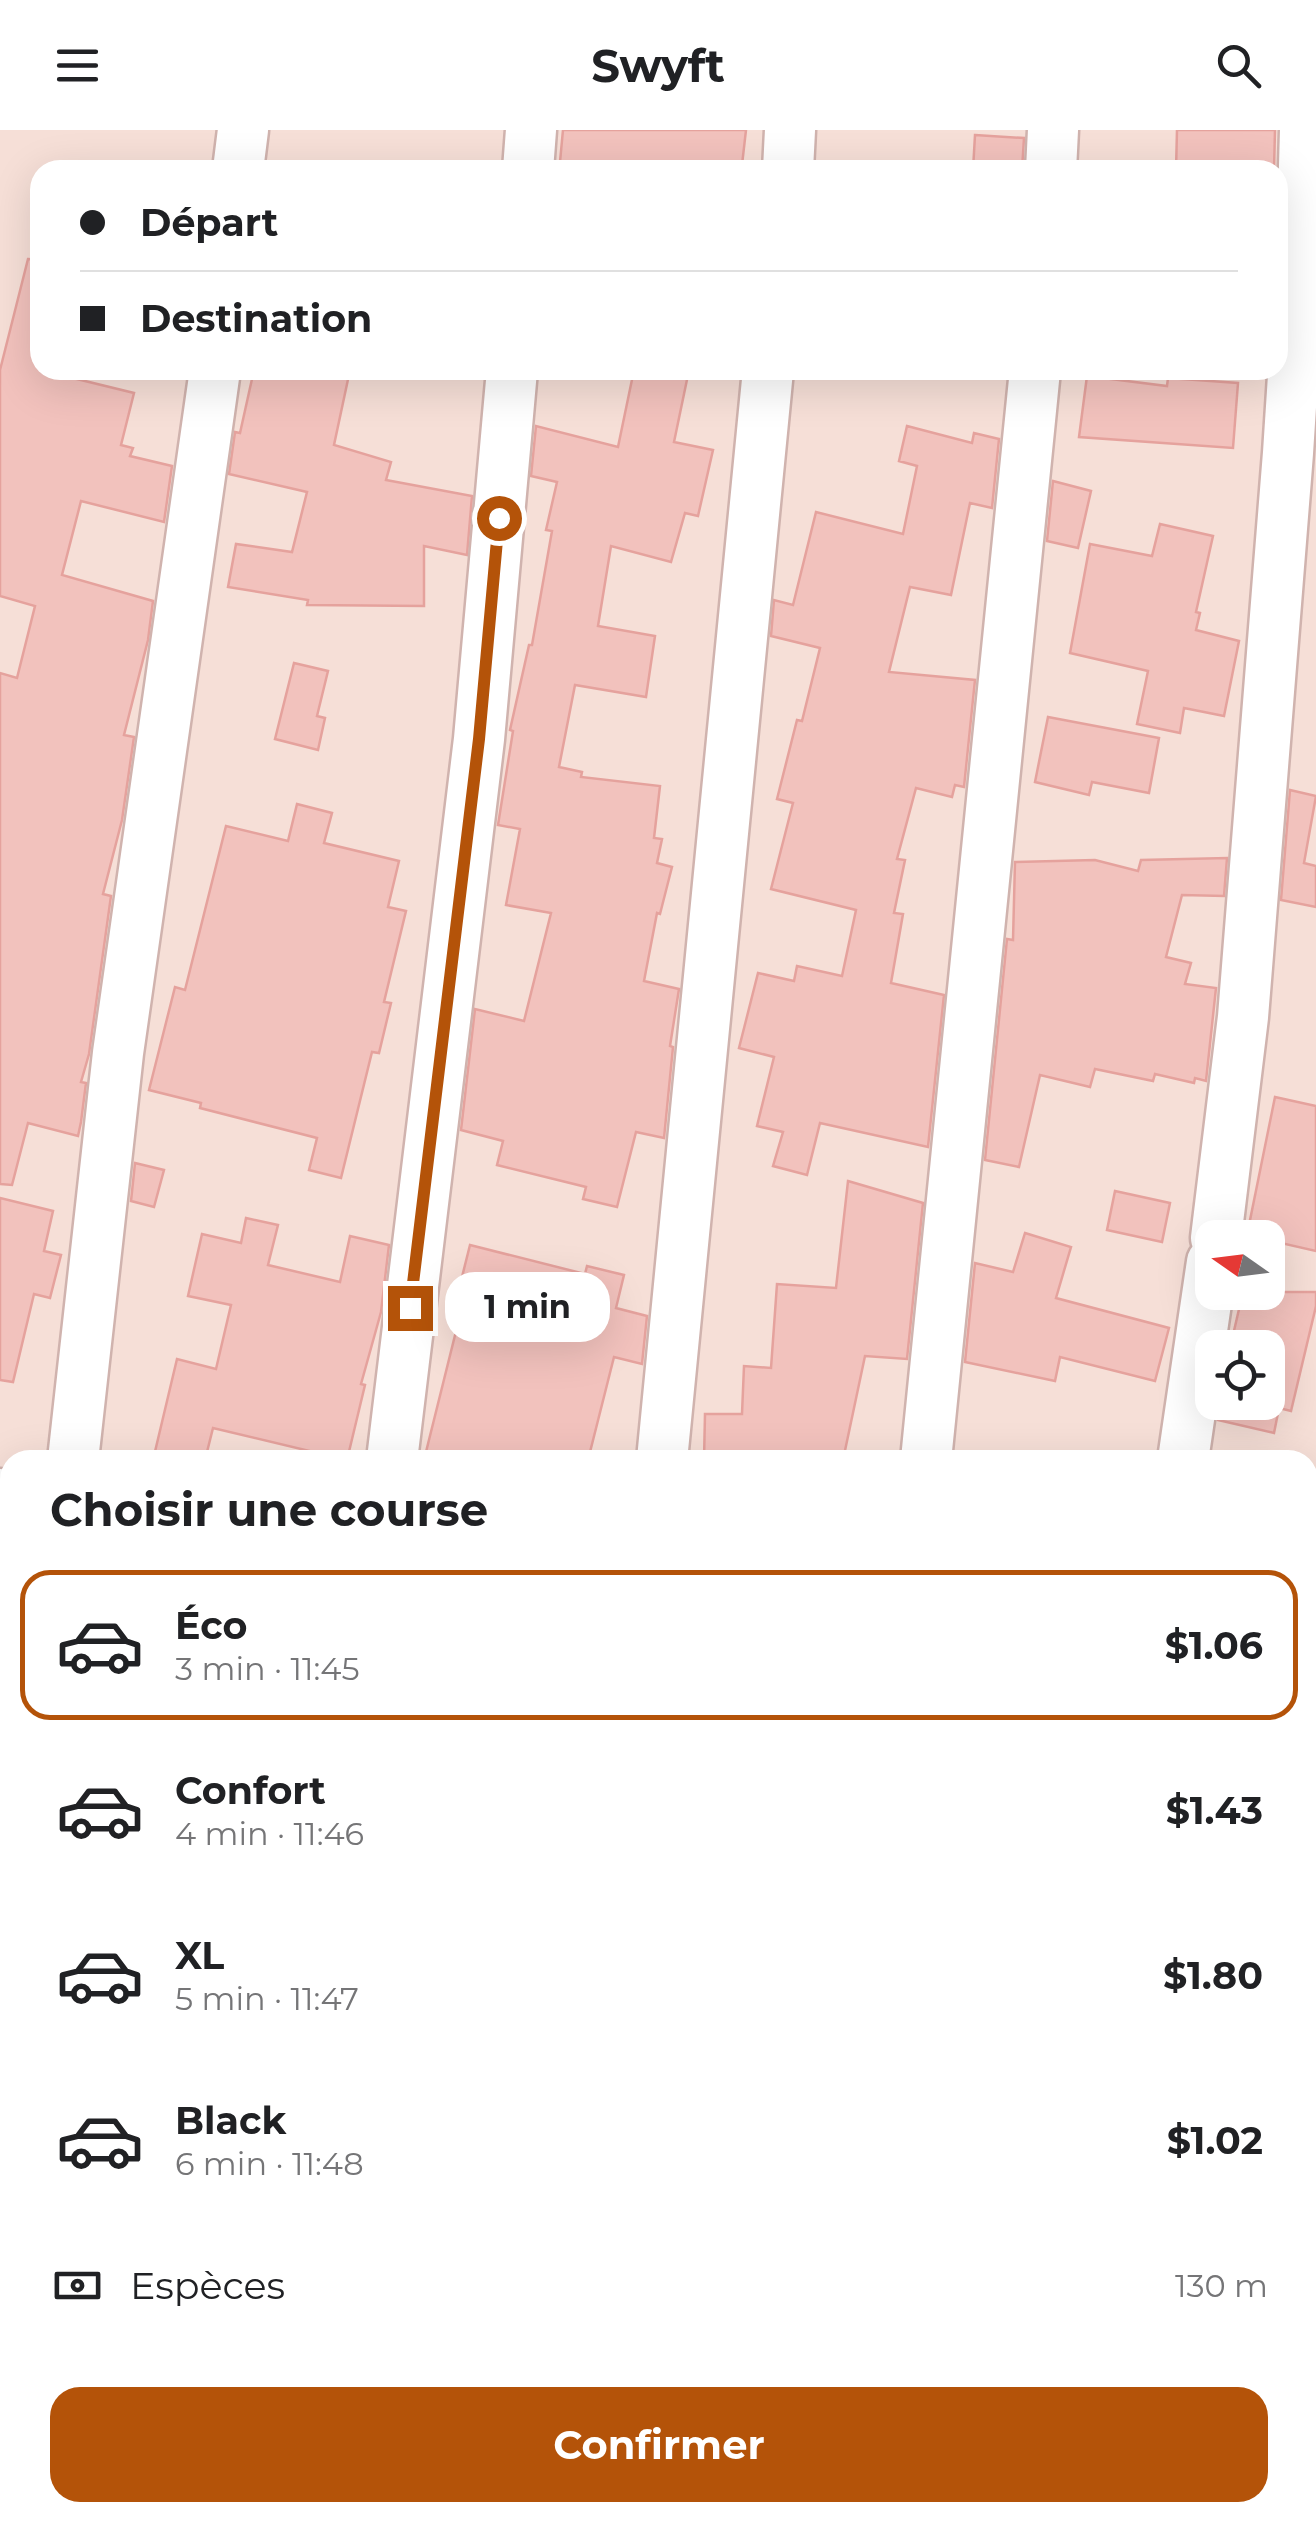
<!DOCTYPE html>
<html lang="fr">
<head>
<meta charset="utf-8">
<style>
	:root { --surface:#fff; --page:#f2f2f2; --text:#202124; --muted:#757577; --line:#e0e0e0; --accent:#b45309 }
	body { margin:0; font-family:Montserrat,sans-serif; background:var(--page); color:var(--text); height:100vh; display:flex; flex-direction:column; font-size:38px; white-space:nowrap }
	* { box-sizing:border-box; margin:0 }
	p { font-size:32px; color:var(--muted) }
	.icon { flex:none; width:55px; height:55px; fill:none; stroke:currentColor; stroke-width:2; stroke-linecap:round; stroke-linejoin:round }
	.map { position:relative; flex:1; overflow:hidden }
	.drawer { position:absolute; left:0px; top:1320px; width:1318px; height:1072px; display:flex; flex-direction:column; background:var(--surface); border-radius:30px 30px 0 0; box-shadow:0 10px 40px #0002 }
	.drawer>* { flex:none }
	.hud { position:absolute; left:30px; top:30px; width:1258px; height:220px; border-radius:30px; box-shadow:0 10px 40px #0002; display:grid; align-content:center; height:220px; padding:0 50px; background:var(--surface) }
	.needle { width:65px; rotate:284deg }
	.fabs { position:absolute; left:1195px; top:1090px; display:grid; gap:20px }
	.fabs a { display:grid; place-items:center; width:90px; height:90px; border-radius:20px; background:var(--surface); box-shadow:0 10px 40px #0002; font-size:50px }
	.end { position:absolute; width:45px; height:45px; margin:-22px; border:12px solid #b45309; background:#fff; box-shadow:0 0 0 5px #fff }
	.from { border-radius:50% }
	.bubble { position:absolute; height:70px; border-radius:30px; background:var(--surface); box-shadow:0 10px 40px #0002; font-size:32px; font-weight:700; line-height:70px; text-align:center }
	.hud b { display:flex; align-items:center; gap:35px; height:95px; font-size:38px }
	.hud b+b { border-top:2px solid var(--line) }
	.hud i { width:25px; height:25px; background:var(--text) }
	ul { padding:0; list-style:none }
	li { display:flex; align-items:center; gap:30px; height:150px; margin:0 20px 15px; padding:0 30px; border:5px solid transparent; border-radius:30px }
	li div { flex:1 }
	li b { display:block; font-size:38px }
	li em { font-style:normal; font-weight:700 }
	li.active { border-color:var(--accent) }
	li>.icon { width:90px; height:90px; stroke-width:1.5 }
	h2 { padding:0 50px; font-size:45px; line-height:120px }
	.pay { display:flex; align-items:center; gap:25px; height:110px; padding:0 50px; font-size:38px }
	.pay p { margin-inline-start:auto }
	.button { display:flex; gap:20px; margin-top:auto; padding:20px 50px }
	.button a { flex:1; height:115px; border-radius:30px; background:var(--accent); color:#fff; font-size:40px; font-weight:700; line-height:115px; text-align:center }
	header { display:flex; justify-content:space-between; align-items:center; height:130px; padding:0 50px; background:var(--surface); font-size:45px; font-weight:700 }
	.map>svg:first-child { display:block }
</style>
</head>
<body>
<header><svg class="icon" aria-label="menu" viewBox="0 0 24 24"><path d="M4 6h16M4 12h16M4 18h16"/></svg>Swyft<svg class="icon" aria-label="search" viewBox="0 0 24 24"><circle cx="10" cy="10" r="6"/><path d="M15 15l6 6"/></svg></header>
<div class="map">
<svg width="1316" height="2392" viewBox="0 0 1316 2392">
	<rect width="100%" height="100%" fill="#fcede6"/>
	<path fill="#f6dfd7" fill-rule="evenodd" d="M0,0H1316V2392H48L49,2382H1308V1330H10V2291H0ZM40,40H1278V240H40ZM1212,1108H1268V1162H1212ZM1212,1218H1268V1272H1212Z"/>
	<g fill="#f2c2bd" stroke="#e5a29d" stroke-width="2.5">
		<polygon points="563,0 746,0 742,35 727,35 727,40 668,40 669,34 560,32"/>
		<polygon points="1177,0 1275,0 1274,40 1176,40"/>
		<polygon points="975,5 1024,8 1022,40 973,40"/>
		<polygon points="28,129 40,130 40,240 134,263 121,315 133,318 130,326 172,336 164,392 81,371 62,445 153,471 148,510 124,605 134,607 122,690 103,764 111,766 89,924 81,952 86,953 81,992 78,1006 28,993 12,1055 0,1054 0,543 17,548 35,476 0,466 0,240"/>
		<polygon points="254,240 350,240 334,315 391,332 386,350 472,366 467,425 424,416 424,476 307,475 308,470 228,457 236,414 292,422 307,362 229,344 235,302 240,303"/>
		<polygon points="634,240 689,240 674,312 713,320 698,386 685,383 671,432 611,416 598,496 655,506 646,567 575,555 559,637 582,642 581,647 660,656 654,708 662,709 657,733 672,737 660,784 657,783 644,851 679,859 670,916 673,917 664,1008 636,1002 617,1077 583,1069 586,1057 497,1035 503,1011 461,1000 475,879 524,891 551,783 506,775 520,699 498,695 513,601 510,600 529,515 532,515 552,401 546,400 557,352 531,346 536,296 618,317"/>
		<polygon points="1087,246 1167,256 1168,248 1238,253 1233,318 1079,307"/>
		<polygon points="907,296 972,313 974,303 999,309 992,378 970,373 951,465 910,457 889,542 975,550 964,657 955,655 952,667 916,658 897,729 905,730 894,783 903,784 891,853 944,865 928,1017 820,993 807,1045 773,1036 783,1002 757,996 774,927 739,918 758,843 794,851 797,836 842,846 856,780 771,759 793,673 777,669 797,590 802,591 820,518 771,506 774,470 793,475 816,382 903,404 917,336 899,331"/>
		<polygon points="1053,351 1091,361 1078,418 1047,411"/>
		<polygon points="1160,394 1213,406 1196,482 1200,483 1196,500 1239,511 1224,586 1184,578 1180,603 1137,594 1148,541 1070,523 1090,414 1152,426"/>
		<polygon points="294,533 328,541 317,586 325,588 318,620 275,609"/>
		<polygon points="1048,587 1159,608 1149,663 1092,652 1089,665 1035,652"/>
		<polygon points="1290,660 1316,666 1304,733 1316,736 1316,777 1281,770"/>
		<polygon points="297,674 332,683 324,713 399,731 388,777 406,781 384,872 391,873 379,923 372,922 341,1048 309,1040 317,1008 200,978 201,973 149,960 175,857 185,860 226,696 288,711"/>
		<polygon points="1227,728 1224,766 1182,765 1166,827 1191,833 1185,854 1216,858 1206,951 1195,948 1194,953 1155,944 1153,951 1095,939 1090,957 1040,945 1019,1037 985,1030 1007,809 1013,810 1015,732 1095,730 1138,741 1141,730"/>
		<polygon points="1275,967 1316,976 1316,1121 1268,1110 1268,1108 1247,1105"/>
		<polygon points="135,1033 164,1040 154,1077 131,1071"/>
		<polygon points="848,1051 923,1073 907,1229 865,1226 843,1330 704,1330 705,1284 742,1284 744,1236 771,1238 777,1154 836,1158"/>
		<polygon points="1115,1061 1170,1073 1162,1112 1107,1100"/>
		<polygon points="0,1068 53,1081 44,1121 61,1125 50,1168 34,1164 13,1252 0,1250"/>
		<polygon points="246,1088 278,1095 268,1135 340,1152 350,1106 389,1115 381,1182 361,1254 365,1255 347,1330 213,1298 205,1330 153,1330 177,1229 216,1239 231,1175 188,1166 202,1104 241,1113"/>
		<polygon points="1025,1103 1071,1117 1056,1168 1169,1198 1155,1251 1060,1227 1055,1251 965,1232 975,1133 1013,1142"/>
		<polygon points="470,1115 585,1144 587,1136 624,1145 616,1178 647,1186 642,1234 614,1227 588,1330 424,1330 466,1161 459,1159"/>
		<polygon points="1243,1162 1316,1162 1316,1176 1291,1281 1279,1278 1274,1303 1218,1290 1220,1272 1268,1272 1268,1218 1230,1218"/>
	</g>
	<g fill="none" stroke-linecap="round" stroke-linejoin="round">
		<defs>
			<g id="minor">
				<polyline points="238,40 243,0"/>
				<polyline points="528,40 531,0"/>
				<polyline points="788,40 790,0"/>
				<polyline points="1051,40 1053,0"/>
				<polyline points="1216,1108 1243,887 1288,323 1302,107 1305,0"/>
				<polyline points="73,1330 118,923 215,240"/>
				<polyline points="392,1330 479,609 512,240"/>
				<polyline points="662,1330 768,240"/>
				<polyline points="926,1330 1035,240"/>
				<polyline points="1183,1330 1212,1132"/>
				<polyline points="0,1364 10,1366"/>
				<polyline points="1308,1931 1316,1928"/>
				<polyline points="0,2242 10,2113"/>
				<polyline points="0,2296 10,2295"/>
				<polyline points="1308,2310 1316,2313"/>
				<polyline points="48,2392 49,2382"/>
				<polyline points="360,2392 361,2382"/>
				<polyline points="746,2392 748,2382"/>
				<polyline points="1058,2392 1059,2382"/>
			</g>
		</defs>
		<use href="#minor" stroke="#d0b3ae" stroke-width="55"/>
		<use href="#minor" stroke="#fff" stroke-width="50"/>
	</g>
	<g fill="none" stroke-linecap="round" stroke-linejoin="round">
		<polyline stroke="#b45309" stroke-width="12" points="410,1178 479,609 499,388"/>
	</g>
</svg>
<div class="fabs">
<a><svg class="needle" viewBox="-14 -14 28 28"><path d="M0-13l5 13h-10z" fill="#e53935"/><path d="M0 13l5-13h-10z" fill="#757577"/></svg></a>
<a><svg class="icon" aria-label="locate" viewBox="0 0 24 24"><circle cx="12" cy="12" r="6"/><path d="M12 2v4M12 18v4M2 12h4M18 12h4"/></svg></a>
</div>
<i class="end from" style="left:499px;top:388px"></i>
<i class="end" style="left:410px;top:1178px"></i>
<div class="bubble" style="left:445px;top:1142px;width:165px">1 min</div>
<div class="hud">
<b><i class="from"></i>Départ</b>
<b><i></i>Destination</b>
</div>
<section class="drawer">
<h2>Choisir une course</h2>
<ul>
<li class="active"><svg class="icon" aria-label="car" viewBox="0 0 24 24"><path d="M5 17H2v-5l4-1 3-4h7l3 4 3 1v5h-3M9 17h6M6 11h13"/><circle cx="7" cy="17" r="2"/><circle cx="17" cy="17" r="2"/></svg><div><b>Éco</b><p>3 min · 11:45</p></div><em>$1.06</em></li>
<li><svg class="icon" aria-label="car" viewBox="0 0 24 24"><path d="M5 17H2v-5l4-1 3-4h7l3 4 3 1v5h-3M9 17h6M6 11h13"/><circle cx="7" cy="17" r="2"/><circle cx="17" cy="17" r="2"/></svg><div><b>Confort</b><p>4 min · 11:46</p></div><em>$1.43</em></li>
<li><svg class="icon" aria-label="car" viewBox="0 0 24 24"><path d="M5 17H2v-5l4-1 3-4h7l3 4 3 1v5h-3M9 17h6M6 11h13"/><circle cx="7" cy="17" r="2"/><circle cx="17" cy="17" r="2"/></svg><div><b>XL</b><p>5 min · 11:47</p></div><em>$1.80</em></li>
<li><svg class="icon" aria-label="car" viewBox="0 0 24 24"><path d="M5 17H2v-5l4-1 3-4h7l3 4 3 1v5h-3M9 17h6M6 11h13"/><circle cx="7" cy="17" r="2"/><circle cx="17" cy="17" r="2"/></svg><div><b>Black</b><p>6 min · 11:48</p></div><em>$1.02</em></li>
</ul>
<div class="pay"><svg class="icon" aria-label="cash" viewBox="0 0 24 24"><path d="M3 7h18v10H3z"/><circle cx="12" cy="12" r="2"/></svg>Espèces<p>130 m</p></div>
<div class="button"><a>Confirmer</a></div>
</section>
</div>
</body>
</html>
